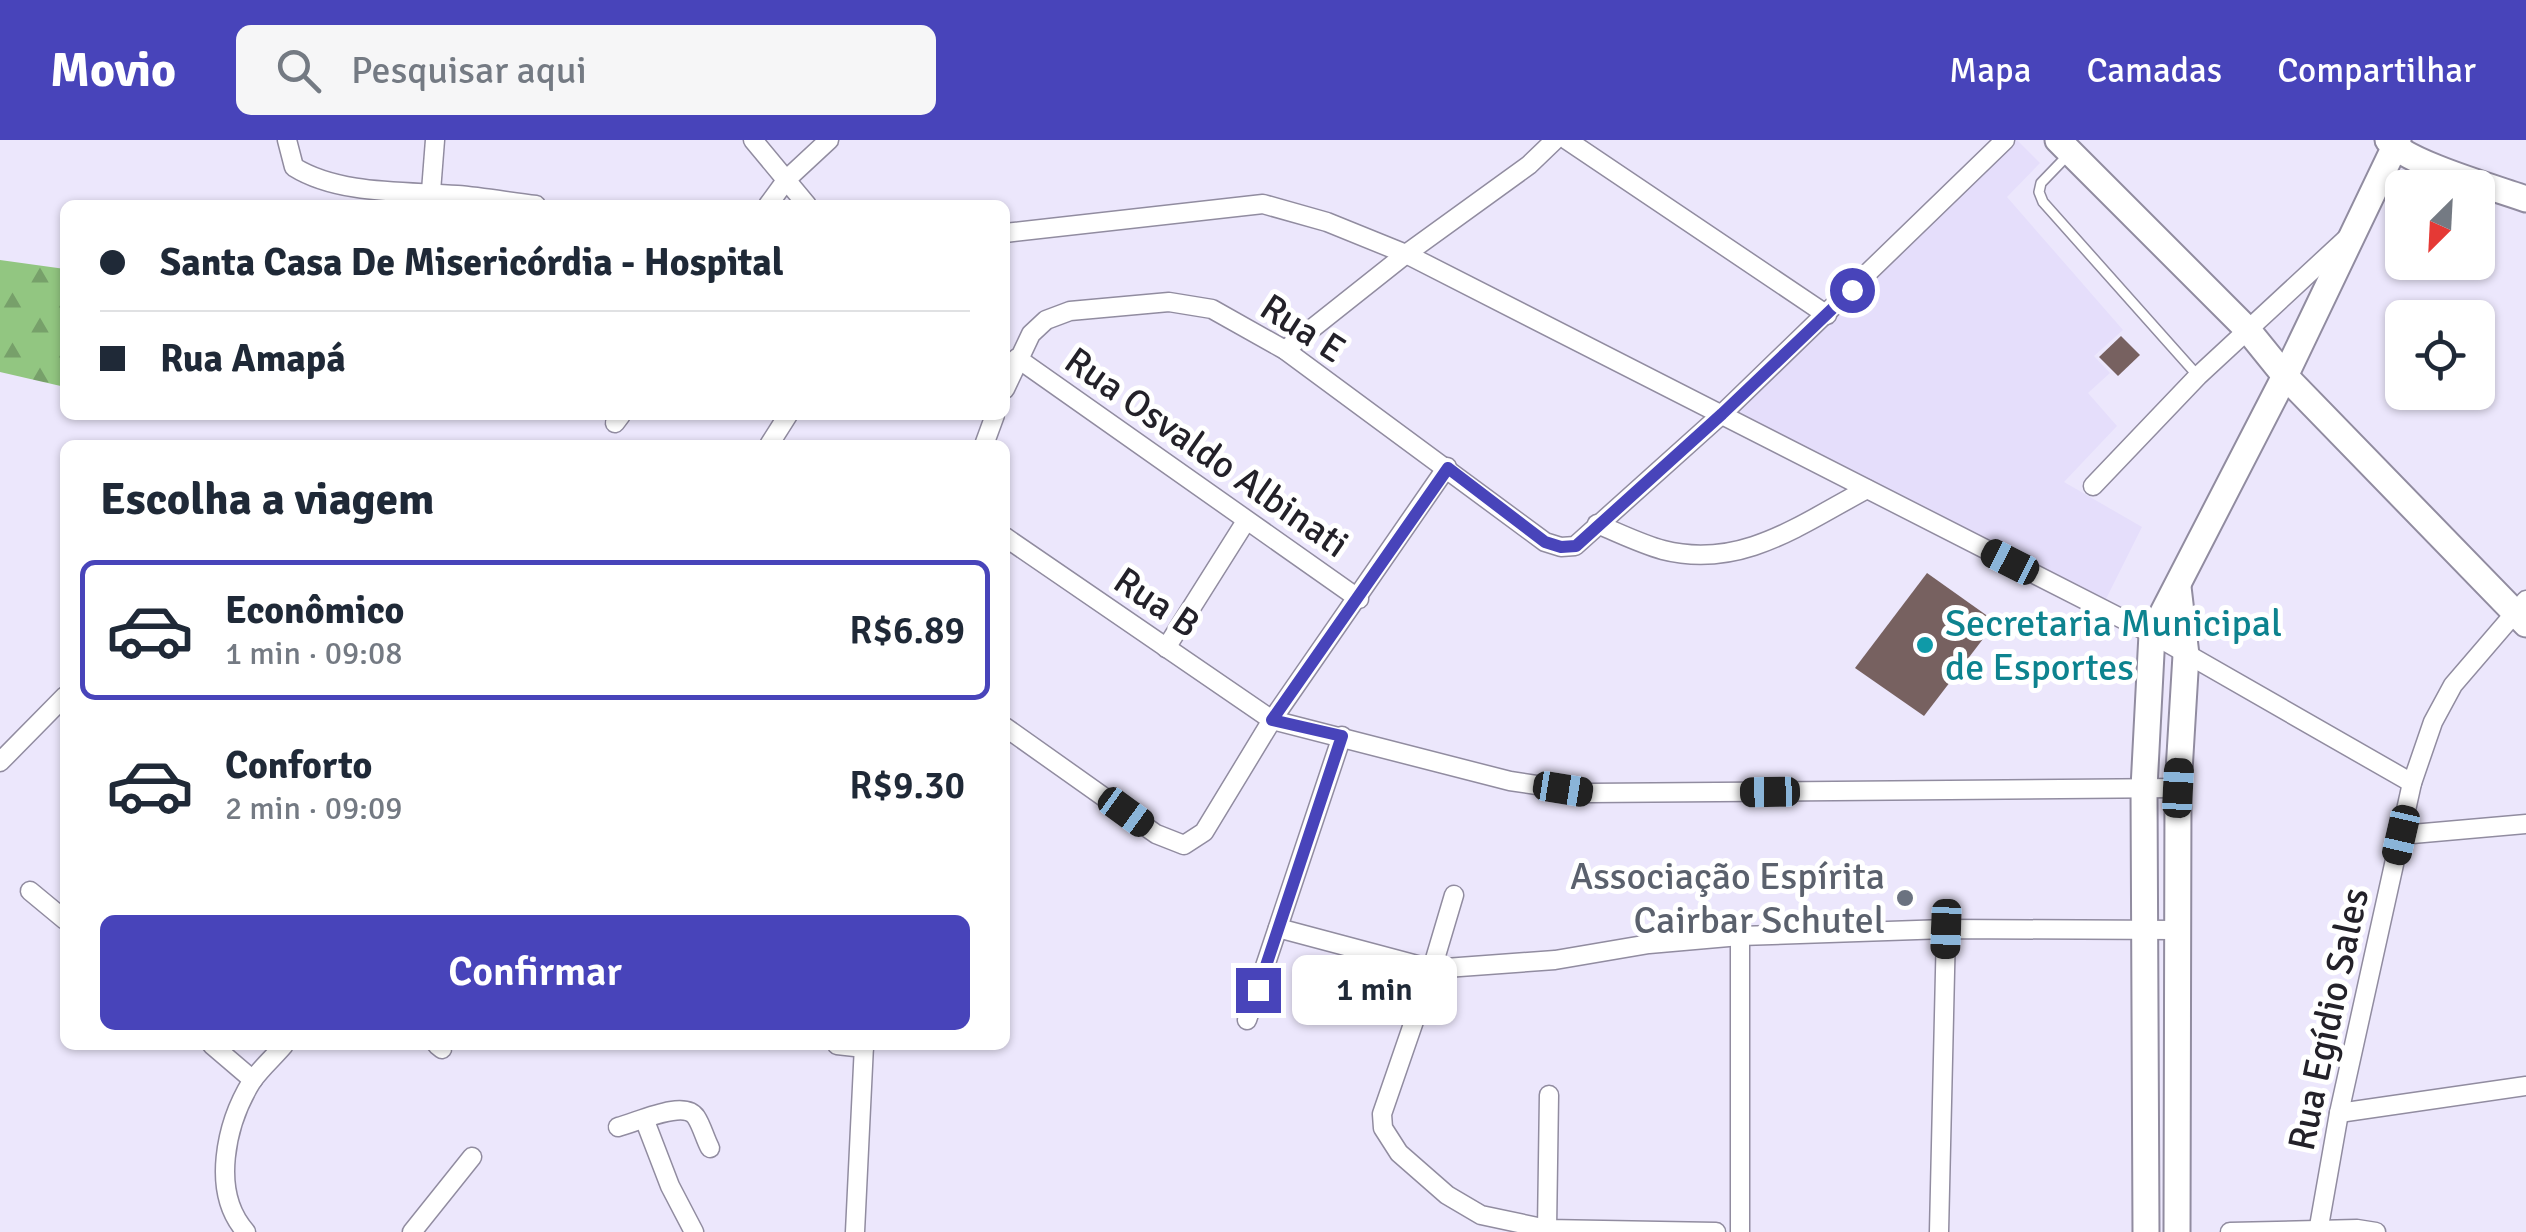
<!DOCTYPE html>
<html lang="pt">
<head>
<meta charset="utf-8">
<style>
	:root { --surface:#fff; --page:#f6f6f7; --text:#1f2937; --muted:#747a83; --line:#e0e1e3; --accent:#4844ba }
	body { margin:0; font-family:Signika,sans-serif; background:var(--page); color:var(--text); height:100vh; display:flex; flex-direction:column; font-size:38px; white-space:nowrap }
	* { box-sizing:border-box; margin:0 }
	p { font-size:32px; color:var(--muted) }
	.icon { flex:none; width:55px; height:55px; fill:none; stroke:currentColor; stroke-width:2; stroke-linecap:round; stroke-linejoin:round }
	.map { position:relative; flex:1; overflow:hidden }
	.side { position:absolute; left:60px; top:300px; width:950px; height:610px; display:flex; flex-direction:column; background:var(--surface); border-radius:15px; box-shadow:0 2px 8px #0004 }
	.side>* { flex:none }
	.hud { position:absolute; left:60px; top:60px; width:950px; height:220px; border-radius:15px; box-shadow:0 2px 8px #0004; display:grid; align-content:center; height:220px; padding:0 40px; background:var(--surface) }
	.needle { width:65px; rotate:204deg }
	.buttons { position:absolute; left:2385px; top:30px; display:grid; gap:20px }
	.buttons a { display:grid; place-items:center; width:110px; height:110px; border-radius:15px; background:var(--surface); box-shadow:0 2px 8px #0004; font-size:50px }
	.end { position:absolute; width:45px; height:45px; margin:-22px; border:12px solid #4844ba; background:#fff; box-shadow:0 0 0 5px #fff }
	.from { border-radius:50% }
	.bubble { position:absolute; height:70px; border-radius:15px; background:var(--surface); box-shadow:0 2px 8px #0004; font-size:32px; font-weight:600; line-height:70px; text-align:center }
	.car { position:absolute; width:30px; height:60px; margin:-30px -15px; border-radius:12px; box-shadow:0 0 8px 2px #0007; background:linear-gradient(#222 24%,#8ab4d8 0 40%,#222 0 76%,#8ab4d8 0 86%,#222 0) }
	.hud b { display:flex; align-items:center; gap:35px; height:95px; font-size:38px }
	.hud b+b { border-top:2px solid var(--line) }
	.hud i { width:25px; height:25px; background:var(--text) }
	ul { padding:0; list-style:none }
	li { display:flex; align-items:center; gap:30px; height:140px; margin:0 20px 15px; padding:0 20px; border:5px solid transparent; border-radius:15px }
	li div { flex:1 }
	li b { display:block; font-size:38px }
	li em { font-style:normal; font-weight:600 }
	li.on { border-color:var(--accent) }
	li>.icon { width:90px; height:90px; stroke-width:1.5 }
	h2 { padding:0 40px; font-size:45px; line-height:120px }
	.action { display:flex; gap:20px; margin-top:auto; padding:20px 40px }
	.action a { flex:1; height:115px; border-radius:15px; background:var(--accent); color:#fff; font-size:40px; font-weight:600; line-height:115px; text-align:center }
	header { display:flex; align-items:center; gap:60px; box-sizing:border-box; height:140px; padding:0 50px; background:var(--accent); color:#fff }
	header strong { font-size:48px }
	nav { display:flex; gap:55px; margin-inline-start:auto; font-size:35px }
	.search { width:700px; height:90px; background:var(--page); display:flex; align-items:center; gap:25px; box-sizing:border-box; padding:0 35px; border-radius:15px; color:var(--muted); font-size:38px }
	.map>svg:first-child { display:block }
</style>
</head>
<body>
<header>
<strong>Movio</strong>
<div class="search"><svg class="icon" aria-label="search" viewBox="0 0 24 24"><circle cx="10" cy="10" r="6"/><path d="M15 15l6 6"/></svg>Pesquisar aqui</div>
<nav><a>Mapa</a><a>Camadas</a><a>Compartilhar</a></nav>
</header>
<div class="map">
<svg width="2526" height="1092" viewBox="0 0 2526 1092">
	<defs>
		<pattern id="forest-firs" width="22" height="20" patternUnits="userSpaceOnUse" patternTransform="scale(2.5)"><rect width="22" height="20" fill="#92c681"/><path d="M5 1l3.5 6h-7zM16 11l3.5 6h-7z" fill="#77a06a"/></pattern>
	</defs>
	<rect width="100%" height="100%" fill="#ece7fc"/>
	<polygon fill="#e5defb" points="2017,0 2040,23 2007,57 2123,190 2094,216 2110,233 2088,253 2117,286 2064,342 2142,387 2105,461 1727,277"/>
	<polygon fill="url(#forest-firs)" points="0,120 65,129 65,247 0,232"/>
	<g fill="#776160">
		<polygon points="2121,196 2140,215 2118,236 2099,217"/>
		<polygon points="1927,433 1996,482 1924,576 1855,528"/>
	</g>
	<g fill="none" stroke-linecap="round" stroke-linejoin="round">
		<defs>
			<polyline id="lane" points="2068,15 2041,43 2039,52 2043,62 2198,236"/>
			<g id="street">
				<path d="M287,0L294,27C339,55 406,51 457,55C483,57 510,62 536,65"/>
				<polyline points="753,0 807,65"/>
				<polyline points="1567,0 1827,175"/>
				<polyline points="430,64 435,0"/>
				<polyline points="768,65 787,39 829,0"/>
				<polyline points="1005,93 1263,64 1327,82 1406,114 2152,494 2412,643"/>
				<polyline points="1285,210 1406,114 1529,25 1555,0"/>
				<polyline points="1017,218 1359,459"/>
				<polyline points="1005,249 1031,194 1046,180 1070,171 1169,162 1212,169 1285,210 1545,402 1561,407 1575,406 1722,274 2005,0"/>
				<polyline points="615,283 621,275"/>
				<polyline points="769,305 788,275"/>
				<polyline points="984,305 995,275"/>
				<polyline points="2093,346 2198,236 2347,98"/>
				<path d="M1597,384C1619,393 1641,404 1663,410C1741,430 1801,384 1867,349"/>
				<polyline points="1005,397 1272,580 1510,641 1590,653 2178,648"/>
				<polyline points="1166,508 1246,381"/>
				<polyline points="1005,587 1156,694 1184,705 1204,692 1272,580 1447,327"/>
				<polyline points="0,622 65,556"/>
				<polyline points="2401,695 2526,684"/>
				<polyline points="30,751 65,780"/>
				<polyline points="1454,755 1432,829 1382,974 1383,988 1399,1013 1447,1055 1481,1075 1547,1089 1716,1092"/>
				<polyline points="1278,788 1432,829 1555,820 1649,804 1740,796 1946,789 2177,790"/>
				<polyline points="1740,796 1740,1092"/>
				<polyline points="1247,880 1342,596"/>
				<polyline points="212,905 253,940"/>
				<polyline points="437,905 442,909"/>
				<polyline points="837,905 864,908"/>
				<polyline points="2339,973 2526,946"/>
				<polyline points="645,981 670,1046 694,1092"/>
				<path d="M618,987C638,982 684,959 696,977C702,986 705,999 710,1008"/>
				<polyline points="1547,1089 1549,955"/>
				<path d="M246,1092C210,1052 226,983 252,941C261,928 274,917 284,905"/>
				<polyline points="412,1092 472,1017"/>
				<polyline points="855,1092 864,905"/>
				<polyline points="1939,1092 1946,789"/>
				<polyline points="2230,1092 2357,1089 2376,1092"/>
				<polyline points="2318,1092 2339,973 2412,643 2433,582 2453,545 2526,460"/>
			</g>
			<g id="secondary">
				<polyline points="2058,0 2247,189 2285,236 2526,484"/>
				<path d="M2388,0C2406,23 2495,48 2526,59"/>
				<polyline points="2146,1092 2144,648 2152,494 2285,236 2398,0"/>
				<polyline points="2177,1092 2178,648 2186,515 2178,447"/>
			</g>
		</defs>
		<use href="#lane" stroke="#918ca0" stroke-width="12"/>
		<use href="#street" stroke="#918ca0" stroke-width="21"/>
		<use href="#secondary" stroke="#918ca0" stroke-width="29"/>
		<use href="#lane" stroke="#fff" stroke-width="9"/>
		<use href="#street" stroke="#fff" stroke-width="18"/>
		<use href="#secondary" stroke="#fff" stroke-width="25"/>
	</g>
	<g fill="none" stroke-linecap="round" stroke-linejoin="round">
		<polyline stroke="#4844ba" stroke-width="12" points="1258,850 1342,596 1272,580 1448,328 1545,402 1561,407 1576,406 1722,274 1852,150"/>
	</g>
	<circle fill="#0f9aa8" stroke="#fff" stroke-width="4" cx="1925" cy="505" r="10"/>
	<circle fill="#6b7280" stroke="#fff" stroke-width="4" cx="1905" cy="758" r="10"/>
	<g text-anchor="middle" stroke-width="10" stroke-linejoin="round" paint-order="stroke">
		<g font-size="38" fill="#232129" stroke="#fff">
			<text transform="translate(1303 188) rotate(33)" y="13">Rua E</text>
			<text transform="translate(1207 312) rotate(35)" y="13">Rua Osvaldo Albinati</text>
			<text transform="translate(1157 462) rotate(34)" y="13">Rua B</text>
			<text transform="translate(2328 879) rotate(-78)" y="13">Rua Egídio Sales</text>
		</g>
		<g font-size="38" fill="#0d838f" stroke="#fff" text-anchor="start">
			<text x="1945" y="496">Secretaria Municipal<tspan x="1945" dy="44">de Esportes</tspan></text>
		</g>
		<g font-size="38" fill="#5b616d" stroke="#fff" text-anchor="end">
			<text x="1885" y="749">Associação Espírita<tspan x="1885" dy="44">Cairbar Schutel</tspan></text>
		</g>
	</g>
</svg>
<div class="buttons">
<a><svg class="needle" viewBox="-14 -14 28 28"><path d="M0-13l5 13h-10z" fill="#e53935"/><path d="M0 13l5-13h-10z" fill="#747a83"/></svg></a>
<a><svg class="icon" aria-label="locate" viewBox="0 0 24 24"><circle cx="12" cy="12" r="6"/><path d="M12 2v4M12 18v4M2 12h4M18 12h4"/></svg></a>
</div>
<i class="end from" style="left:1852px;top:150px"></i>
<i class="end" style="left:1258px;top:850px"></i>
<div class="bubble" style="left:1292px;top:815px;width:165px">1 min</div>
<i class="car" style="left:2010px;top:422px;rotate:297deg"></i>
<i class="car" style="left:2178px;top:648px;rotate:3deg"></i>
<i class="car" style="left:1563px;top:649px;rotate:99deg"></i>
<i class="car" style="left:1770px;top:652px;rotate:269deg"></i>
<i class="car" style="left:1126px;top:672px;rotate:126deg"></i>
<i class="car" style="left:2401px;top:695px;rotate:193deg"></i>
<i class="car" style="left:1946px;top:789px;rotate:182deg"></i>
<div class="hud">
<b><i class="from"></i>Santa Casa De Misericórdia - Hospital</b>
<b><i></i>Rua Amapá</b>
</div>
<section class="side">
<h2>Escolha a viagem</h2>
<ul>
<li class="on"><svg class="icon" aria-label="car" viewBox="0 0 24 24"><path d="M5 17H2v-5l4-1 3-4h7l3 4 3 1v5h-3M9 17h6M6 11h13"/><circle cx="7" cy="17" r="2"/><circle cx="17" cy="17" r="2"/></svg><div><b>Econômico</b><p>1 min · 09:08</p></div><em>R$6.89</em></li>
<li><svg class="icon" aria-label="car" viewBox="0 0 24 24"><path d="M5 17H2v-5l4-1 3-4h7l3 4 3 1v5h-3M9 17h6M6 11h13"/><circle cx="7" cy="17" r="2"/><circle cx="17" cy="17" r="2"/></svg><div><b>Conforto</b><p>2 min · 09:09</p></div><em>R$9.30</em></li>
</ul>
<div class="action"><a>Confirmar</a></div>
</section>
</div>
</body>
</html>
